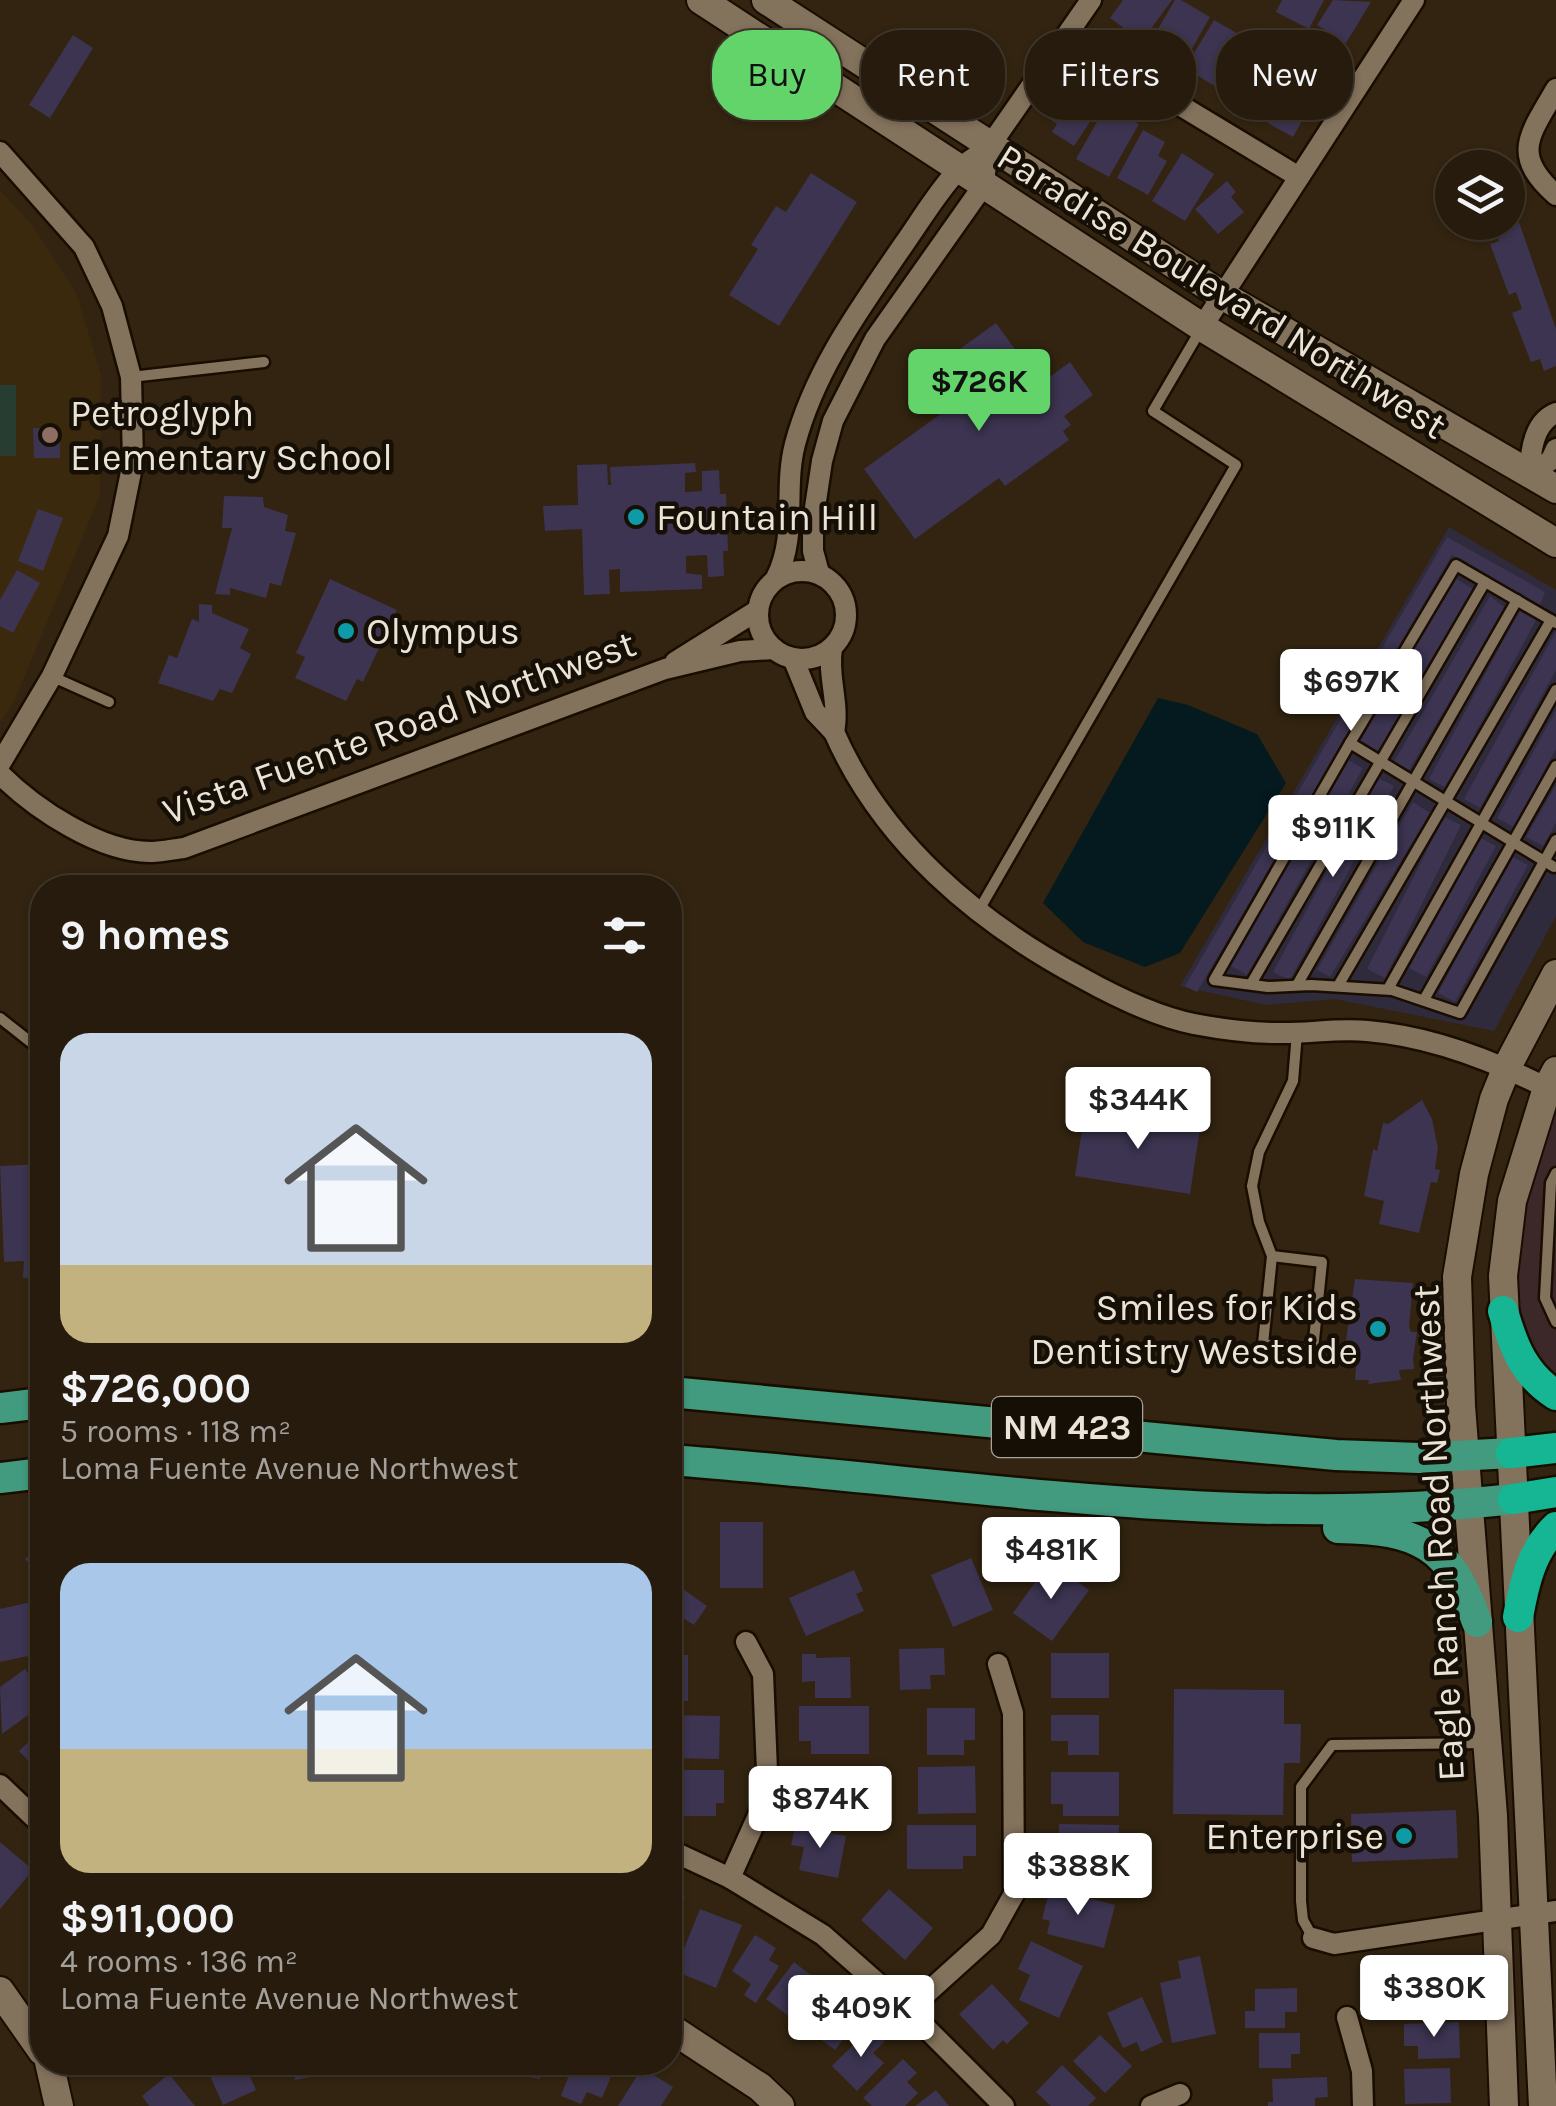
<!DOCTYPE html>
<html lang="en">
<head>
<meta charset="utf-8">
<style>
  :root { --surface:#261b0c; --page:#2e2415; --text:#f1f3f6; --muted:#a4a19d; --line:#42392d; --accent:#62d469 }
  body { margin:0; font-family:Karla,sans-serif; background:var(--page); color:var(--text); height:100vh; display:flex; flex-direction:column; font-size:38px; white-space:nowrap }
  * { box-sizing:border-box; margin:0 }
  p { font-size:32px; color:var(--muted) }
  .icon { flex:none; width:55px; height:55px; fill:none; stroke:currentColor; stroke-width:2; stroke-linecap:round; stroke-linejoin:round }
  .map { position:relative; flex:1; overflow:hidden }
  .details { position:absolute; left:30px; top:875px; width:652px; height:1200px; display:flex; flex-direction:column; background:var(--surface); border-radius:40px; box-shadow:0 2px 8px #0004,0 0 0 2px var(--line) }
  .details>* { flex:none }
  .guide { position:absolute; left:712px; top:30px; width:692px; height:90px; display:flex; gap:20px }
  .tools { position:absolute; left:1435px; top:150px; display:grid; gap:20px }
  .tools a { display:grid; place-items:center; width:90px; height:90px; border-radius:50%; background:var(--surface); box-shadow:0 2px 8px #0004,0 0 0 2px var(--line); font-size:50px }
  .price { position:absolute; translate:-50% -85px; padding:0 22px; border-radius:10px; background:#fff; color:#222; font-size:32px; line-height:65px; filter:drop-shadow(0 2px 5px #0008) }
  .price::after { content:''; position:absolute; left:50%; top:60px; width:30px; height:22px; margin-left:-15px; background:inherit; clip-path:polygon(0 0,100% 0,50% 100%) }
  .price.current { background:var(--accent); color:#111 }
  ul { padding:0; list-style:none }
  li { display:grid; align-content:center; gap:20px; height:530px; padding:0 30px }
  li span { display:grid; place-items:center; height:310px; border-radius:30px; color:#555 }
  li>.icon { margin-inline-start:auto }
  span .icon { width:180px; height:180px; fill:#fffc; stroke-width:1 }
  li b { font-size:42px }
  h2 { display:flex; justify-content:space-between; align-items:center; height:120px; padding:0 30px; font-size:42px }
  .pill { padding:0 35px; border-radius:40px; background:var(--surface); box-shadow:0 2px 8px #0004,0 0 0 2px var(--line); font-size:35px; line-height:90px }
  .pill.current { background:var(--accent); color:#111 }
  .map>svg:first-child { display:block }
</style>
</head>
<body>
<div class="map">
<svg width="1556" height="2106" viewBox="0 0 1556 2106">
  <rect width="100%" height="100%" fill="#322410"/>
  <polygon fill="#3c2829" points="1556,1099 1556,1384 1545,1379 1515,1318 1514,1276 1521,1212"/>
  <polygon fill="#302b3c" points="1449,527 1556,590 1556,916 1494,1031 1335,999 1266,1005 1180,986"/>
  <polygon fill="#3a290d" points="0,190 33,226 77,295 101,375 100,495 13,704 0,722"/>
  <rect fill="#273d32" x="0" y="385" width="16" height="71"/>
  <polygon fill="#041a1e" points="1158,698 1188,705 1257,734 1286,783 1180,953 1145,967 1083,942 1043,903"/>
  <g fill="#3c3450">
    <polygon points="1123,0 1172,0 1142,41 1110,18"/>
    <polygon points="1175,0 1181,0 1210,17 1182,66 1148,46"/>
    <polygon points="1282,0 1324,0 1309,29 1276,12"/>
    <polygon points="1333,0 1371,2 1346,43 1317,25"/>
    <polygon points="1214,20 1247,39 1218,88 1185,68"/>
    <polygon points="73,35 93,48 50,118 29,105"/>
    <polygon points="1249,50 1281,71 1254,112 1221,91"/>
    <polygon points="1287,69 1321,87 1293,137 1259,118"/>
    <polygon points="1083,90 1103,102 1074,146 1052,132 1057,124 1048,118 1063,95 1075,103"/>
    <polygon points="1106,106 1139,124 1109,177 1076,159"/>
    <polygon points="1143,130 1165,142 1158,156 1167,161 1148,195 1117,178"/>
    <polygon points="1182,153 1214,174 1185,221 1152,201"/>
    <polygon points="811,173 857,202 779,326 729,295 758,249 751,245 776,206 786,212"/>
    <polygon points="1227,181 1236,192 1231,197 1244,212 1218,234 1195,209"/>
    <polygon points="1519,222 1556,329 1556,366 1544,371 1540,359 1531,362 1512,313 1522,309 1516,292 1509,295 1490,244 1499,241 1495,231"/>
    <polygon points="996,323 1040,384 1070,362 1093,395 1064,416 1071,425 1063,431 1069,440 1005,486 999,478 915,539 864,469 974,390 950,356"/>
    <polygon points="33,428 60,428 60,458 34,458"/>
    <polygon points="695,463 696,472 685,473 685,492 702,491 702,471 719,470 720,494 726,494 728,551 723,551 724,576 708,577 707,555 686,556 686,573 702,575 702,589 620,592 620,569 609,570 610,594 584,595 582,529 545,531 543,506 578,505 577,465 607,464 608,485 611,485 610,467"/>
    <polygon points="224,496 263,497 264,507 288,515 285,531 296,533 281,586 270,583 266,598 230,588 230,595 215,594 232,528 222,528"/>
    <polygon points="38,509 63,518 43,571 18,561"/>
    <polygon points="1447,537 1545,592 1540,605 1452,555 1197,992 1185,986"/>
    <polygon points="17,570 40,583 13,633 0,626 0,600"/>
    <polygon points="1455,578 1473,589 1379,752 1360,741"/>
    <polygon points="330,579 397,610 363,682 357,679 346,701 295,678 305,657 296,653"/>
    <polygon points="1490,596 1505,608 1409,770 1394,762"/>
    <polygon points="199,604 212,605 212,613 249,629 240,648 251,654 232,693 220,689 213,701 158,683 169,655 177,658 192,619 199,622"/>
    <polygon points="1519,611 1536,620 1446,788 1429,779"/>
    <polygon points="1556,631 1556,670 1480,808 1464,799"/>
    <polygon points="1556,710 1556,749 1514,827 1497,818"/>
    <polygon points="1346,759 1363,768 1247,975 1231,966"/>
    <polygon points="1378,778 1394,786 1290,980 1273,972"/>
    <polygon points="1556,785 1556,823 1543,846 1526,837"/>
    <polygon points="1413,802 1430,813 1330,977 1317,970"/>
    <polygon points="1444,817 1461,825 1385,978 1367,969"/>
    <polygon points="1479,837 1496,846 1426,977 1409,968"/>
    <polygon points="1511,856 1528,865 1455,1002 1438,993"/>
    <polygon points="1422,1100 1432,1119 1438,1148 1435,1169 1440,1170 1437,1183 1431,1182 1419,1233 1379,1224 1384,1201 1364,1196 1373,1149 1377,1151 1383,1123 1388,1124"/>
    <polygon points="1085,1110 1200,1128 1190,1194 1075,1176"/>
    <polygon points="42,1164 42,1277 23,1278 24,1261 4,1262 0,1166"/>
    <polygon points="1355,1279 1413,1283 1409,1326 1411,1332 1417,1332 1413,1358 1414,1369 1399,1370 1401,1380 1368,1384 1369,1380 1355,1380 1357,1355 1344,1354"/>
    <rect x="720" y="1522" width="43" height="66"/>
    <polygon points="42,1544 42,1564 35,1571 25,1559"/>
    <polygon points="971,1558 993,1610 953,1627 931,1575"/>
    <polygon points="1050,1562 1089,1590 1052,1641 1013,1613"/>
    <polygon points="854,1570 863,1591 856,1594 864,1611 806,1636 789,1598"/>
    <polygon points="670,1580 707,1606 694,1625 683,1618 674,1632 670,1629"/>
    <polygon points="40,1600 42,1653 0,1662 0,1609"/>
    <polygon points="944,1648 945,1675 930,1675 931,1689 900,1690 899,1649"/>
    <rect x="1051" y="1653" width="58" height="45"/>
    <polygon points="802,1654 816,1654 816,1658 850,1657 851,1698 815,1698 815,1681 802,1682"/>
    <rect x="670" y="1655" width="18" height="46"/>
    <polygon points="25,1669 42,1693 42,1705 2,1734 0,1687"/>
    <polygon points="1174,1689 1284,1690 1284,1724 1301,1724 1300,1763 1284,1763 1283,1815 1173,1814"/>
    <polygon points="799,1706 869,1706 869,1754 811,1754 811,1741 799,1741"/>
    <polygon points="927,1708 975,1708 975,1740 964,1740 964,1755 927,1755"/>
    <polygon points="670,1715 720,1716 719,1759 670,1758"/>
    <polygon points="1051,1715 1099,1715 1099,1755 1068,1755 1068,1741 1051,1741"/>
    <polygon points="42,1729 42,1775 19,1751"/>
    <rect x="804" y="1766" width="50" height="45"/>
    <polygon points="975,1766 976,1813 918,1814 918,1767"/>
    <polygon points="670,1770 724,1770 724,1803 716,1803 716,1816 670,1816"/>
    <polygon points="1051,1772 1119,1772 1119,1816 1063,1816 1063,1804 1051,1804"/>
    <polygon points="1456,1810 1458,1858 1352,1862 1351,1814"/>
    <polygon points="1059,1824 1119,1825 1118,1867 1058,1866"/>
    <polygon points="907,1825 976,1825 976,1856 963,1856 963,1869 907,1869"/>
    <polygon points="795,1827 846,1836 838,1878 799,1870 804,1847 791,1845"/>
    <polygon points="0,1842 33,1870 0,1909"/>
    <polygon points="1050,1888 1115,1905 1104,1948 1047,1934 1050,1921 1042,1919"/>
    <polygon points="889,1889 933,1928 905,1960 861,1920"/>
    <polygon points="670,1892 685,1896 671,1939 670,1939"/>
    <polygon points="700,1909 742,1925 716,1988 675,1971"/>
    <polygon points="755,1935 776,1948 769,1960 779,1966 756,2003 744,1995 751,1984 732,1971"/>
    <polygon points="1031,1941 1083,1966 1059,2018 1019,2000 1030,1975 1018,1969"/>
    <polygon points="1200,1956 1216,2034 1172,2043 1160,1983 1181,1978 1178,1961"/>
    <polygon points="794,1962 826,1987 798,2023 766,1999"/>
    <polygon points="1447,1978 1449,2015 1414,2017 1414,2004 1402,2004 1401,1980"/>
    <polygon points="992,1984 1029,2023 1007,2044 1003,2040 993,2050 959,2014"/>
    <polygon points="1297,1988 1297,2012 1285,2012 1285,2028 1245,2028 1245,2011 1255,2011 1255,1989"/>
    <polygon points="832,1992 852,2007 844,2019 853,2026 835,2050 805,2028"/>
    <polygon points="1142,1997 1163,2042 1141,2052 1137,2042 1123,2048 1107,2013"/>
    <polygon points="1459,2022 1460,2058 1418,2059 1418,2046 1404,2046 1404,2024"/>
    <polygon points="871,2027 885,2041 873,2053 884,2063 857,2091 832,2066"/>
    <polygon points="1259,2033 1300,2033 1300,2054 1291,2054 1291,2068 1259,2068"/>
    <polygon points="1100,2035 1132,2066 1105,2093 1073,2061"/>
    <polygon points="903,2059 917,2073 907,2082 918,2093 905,2106 872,2106 863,2098"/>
    <polygon points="221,2062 244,2062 256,2090 223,2105 207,2069"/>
    <polygon points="276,2062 314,2062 316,2076 295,2080 293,2068 278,2071"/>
    <polygon points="506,2062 543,2062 540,2079 504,2072"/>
    <polygon points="574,2062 604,2062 615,2067 602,2098 587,2092 581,2104 561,2096"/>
    <polygon points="1062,2065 1096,2098 1088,2106 1051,2106 1036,2092"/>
    <polygon points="642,2068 673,2087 661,2106 618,2106"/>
    <polygon points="1450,2068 1451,2103 1405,2104 1404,2069"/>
    <polygon points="169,2074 195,2106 149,2106 142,2096"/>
    <polygon points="1327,2077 1328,2097 1315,2098 1315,2106 1268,2106 1268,2102 1273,2102 1272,2079"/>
    <polygon points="936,2090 949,2106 915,2106"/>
  </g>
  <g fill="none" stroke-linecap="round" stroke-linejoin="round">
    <defs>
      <g id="lane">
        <polyline points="131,377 264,362"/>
        <polyline points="1556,623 1456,565 1350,743 1214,980 1268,987 1311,985 1392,990 1460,1013 1556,840"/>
        <polyline points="53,677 109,702"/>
        <polyline points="1350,743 1554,867"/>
        <polyline points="979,910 1236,465 1153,411 1201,329"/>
        <polyline points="1251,984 1485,582"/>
        <polyline points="1297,985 1517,600"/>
        <polyline points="1338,986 1551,620"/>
        <polyline points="1388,989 1556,690"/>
        <polyline points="1425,998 1556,766"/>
        <polyline points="0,1018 42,1051"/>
        <polyline points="1556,1173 1551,1183 1545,1298 1556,1322"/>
        <polyline points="1272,1256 1322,1262 1313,1350 1263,1344 1272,1256 1259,1222 1252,1186 1259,1152 1293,1081 1297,1033"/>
        <polyline points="1313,1938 1303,1920 1301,1901 1301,1787 1332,1745 1485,1743"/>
      </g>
      <g id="street">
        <polyline points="1067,37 1299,177"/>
        <path d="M 1556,89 C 1530,135 1510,154 1556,195"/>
        <polyline points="989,147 1091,0"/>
        <polyline points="0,152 84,247 112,306 131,377 133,462 118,536 52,676 0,764"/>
        <polyline points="1202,327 1414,0"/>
        <path d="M 1530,474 C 1530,452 1534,422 1556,413"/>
        <polyline points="1530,474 1551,460 1556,449"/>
        <circle cx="802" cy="615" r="44"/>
        <path d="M 776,578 C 798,535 783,490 795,444 C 815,369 861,307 904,244 C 921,220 938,191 958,170 C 967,161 979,155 989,147 L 983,186 L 875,339 L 833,421 L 822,461 L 813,521 L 813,551 L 819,573"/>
        <path d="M 793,658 L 815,712 L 834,732 C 840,703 827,677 832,648"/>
        <polyline points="675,662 758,610"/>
        <path d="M 834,732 C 882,842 977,922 1082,978 C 1116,997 1155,1016 1194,1024 C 1220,1029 1250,1033 1277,1033 C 1307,1034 1337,1028 1367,1031 C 1430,1036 1492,1060 1547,1088"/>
        <path d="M 0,774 C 35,809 101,853 152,852 C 163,852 174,849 184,848 L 665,669 L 740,651 L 774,649"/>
        <polyline points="0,1785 42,1825"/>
        <polyline points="670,1850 730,1878 823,1935 908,2010 1004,2106"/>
        <polyline points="730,1878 760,1811 767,1771 763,1674 746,1642"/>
        <polyline points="1313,1938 1334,1944 1556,1911"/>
        <polyline points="908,2010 991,1935 1014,1894 1013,1713 998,1664"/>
        <polyline points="1347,2017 1362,2071 1363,2106"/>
        <polyline points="1151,2106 1180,2094"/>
      </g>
      <g id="secondary">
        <polyline points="701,0 1202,327 1556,543"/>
        <polyline points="766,0 1220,294 1556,489"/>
        <polyline points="0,1991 42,2051"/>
        <polyline points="670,2028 760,2087 780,2106"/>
        <polyline points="49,2062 59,2106"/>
        <polyline points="1504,2106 1493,1816 1461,1406 1457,1277 1474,1174 1494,1099 1507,1067 1556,974"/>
        <polyline points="1543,2106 1503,1276 1512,1201 1547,1088 1556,1071"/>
      </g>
      <g id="primary">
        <polyline points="670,1392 1336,1455 1419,1458 1511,1453"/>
        <polyline points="0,1408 42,1403"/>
        <path d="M 670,1460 C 951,1481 1232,1531 1513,1499"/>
        <polyline points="0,1478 42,1473"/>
        <path d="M 1338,1528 C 1419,1529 1450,1545 1477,1622"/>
      </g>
      <g id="highway">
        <path d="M 1503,1311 C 1513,1346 1524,1375 1556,1395"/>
        <polyline points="1511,1453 1556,1448"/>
        <polyline points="1513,1499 1556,1492"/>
        <path d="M 1518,1617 C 1524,1584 1531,1551 1556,1527"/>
      </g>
    </defs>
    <use href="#lane" stroke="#190d00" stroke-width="15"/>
    <use href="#street" stroke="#190d00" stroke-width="25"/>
    <use href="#secondary" stroke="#190d00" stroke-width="32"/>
    <use href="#primary" stroke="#190d00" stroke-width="35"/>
    <use href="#highway" stroke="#190d00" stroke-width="35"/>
    <use href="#lane" stroke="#83725c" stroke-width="10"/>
    <use href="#street" stroke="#83725c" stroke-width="20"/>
    <use href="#secondary" stroke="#83725c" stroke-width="28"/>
    <use href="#primary" stroke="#429b7e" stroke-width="30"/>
    <use href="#highway" stroke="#16b694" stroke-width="30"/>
  </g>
  <circle fill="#8d6e63" stroke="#150f06" stroke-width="4" cx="50" cy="435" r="10"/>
  <g fill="#0f9aa8" stroke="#150f06" stroke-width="4">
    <circle cx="636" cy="517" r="10"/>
    <circle cx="346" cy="631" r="10"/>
    <circle cx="1378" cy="1329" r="10"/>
    <circle cx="1404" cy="1836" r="10"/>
  </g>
  <g text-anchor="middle" stroke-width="9" stroke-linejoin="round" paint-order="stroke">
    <rect fill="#150f06" stroke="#aca398" stroke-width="2.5" x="992" y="1397" width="150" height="60" rx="8"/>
    <g font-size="35" font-weight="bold" fill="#ece3d7">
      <text x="1067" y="1439">NM 423</text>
    </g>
    <g font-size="38" fill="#ece3d7" stroke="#150f06">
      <text transform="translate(1222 291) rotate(32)" y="13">Paradise Boulevard Northwest</text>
      <text transform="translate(399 727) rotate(-20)" y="13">Vista Fuente Road Northwest</text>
      <text transform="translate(1438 1533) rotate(-93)" y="13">Eagle Ranch Road Northwest</text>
    </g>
    <g font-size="38" fill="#ece3d7" stroke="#150f06" text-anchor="start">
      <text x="70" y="426">Petroglyph<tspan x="70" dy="44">Elementary School</tspan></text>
      <text x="656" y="530">Fountain Hill</text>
      <text x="366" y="644">Olympus</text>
      <text x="1358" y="1320" text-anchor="end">Smiles for Kids<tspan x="1358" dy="44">Dentistry Westside</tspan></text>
      <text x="1384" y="1849" text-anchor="end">Enterprise</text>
    </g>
  </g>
</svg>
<div class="tools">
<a><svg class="icon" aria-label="layers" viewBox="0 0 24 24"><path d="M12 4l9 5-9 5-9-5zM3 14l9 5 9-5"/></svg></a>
</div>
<b class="price current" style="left:979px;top:434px">$726K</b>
<b class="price" style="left:1351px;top:734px">$697K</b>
<b class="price" style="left:1333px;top:880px">$911K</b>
<b class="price" style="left:1138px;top:1152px">$344K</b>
<b class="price" style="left:1051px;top:1602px">$481K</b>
<b class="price" style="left:820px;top:1851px">$874K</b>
<b class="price" style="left:1078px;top:1918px">$388K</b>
<b class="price" style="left:1434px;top:2040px">$380K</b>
<b class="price" style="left:861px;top:2060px">$409K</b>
<div class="guide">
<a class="pill current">Buy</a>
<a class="pill">Rent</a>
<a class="pill">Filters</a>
<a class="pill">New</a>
</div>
<section class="details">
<h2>9 homes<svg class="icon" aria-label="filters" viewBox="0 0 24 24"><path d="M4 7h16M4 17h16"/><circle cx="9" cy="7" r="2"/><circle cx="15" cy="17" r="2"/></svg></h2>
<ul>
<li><span style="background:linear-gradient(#c9d6e8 75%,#c2b280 0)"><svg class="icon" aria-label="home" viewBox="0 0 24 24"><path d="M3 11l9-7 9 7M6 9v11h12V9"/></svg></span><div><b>$726,000</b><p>5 rooms · 118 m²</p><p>Loma Fuente Avenue Northwest</p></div></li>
<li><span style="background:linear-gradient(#a9c7e8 60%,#c2b280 0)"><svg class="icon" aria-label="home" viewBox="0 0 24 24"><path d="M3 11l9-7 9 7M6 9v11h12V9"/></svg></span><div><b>$911,000</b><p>4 rooms · 136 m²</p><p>Loma Fuente Avenue Northwest</p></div></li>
</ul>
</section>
</div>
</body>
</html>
